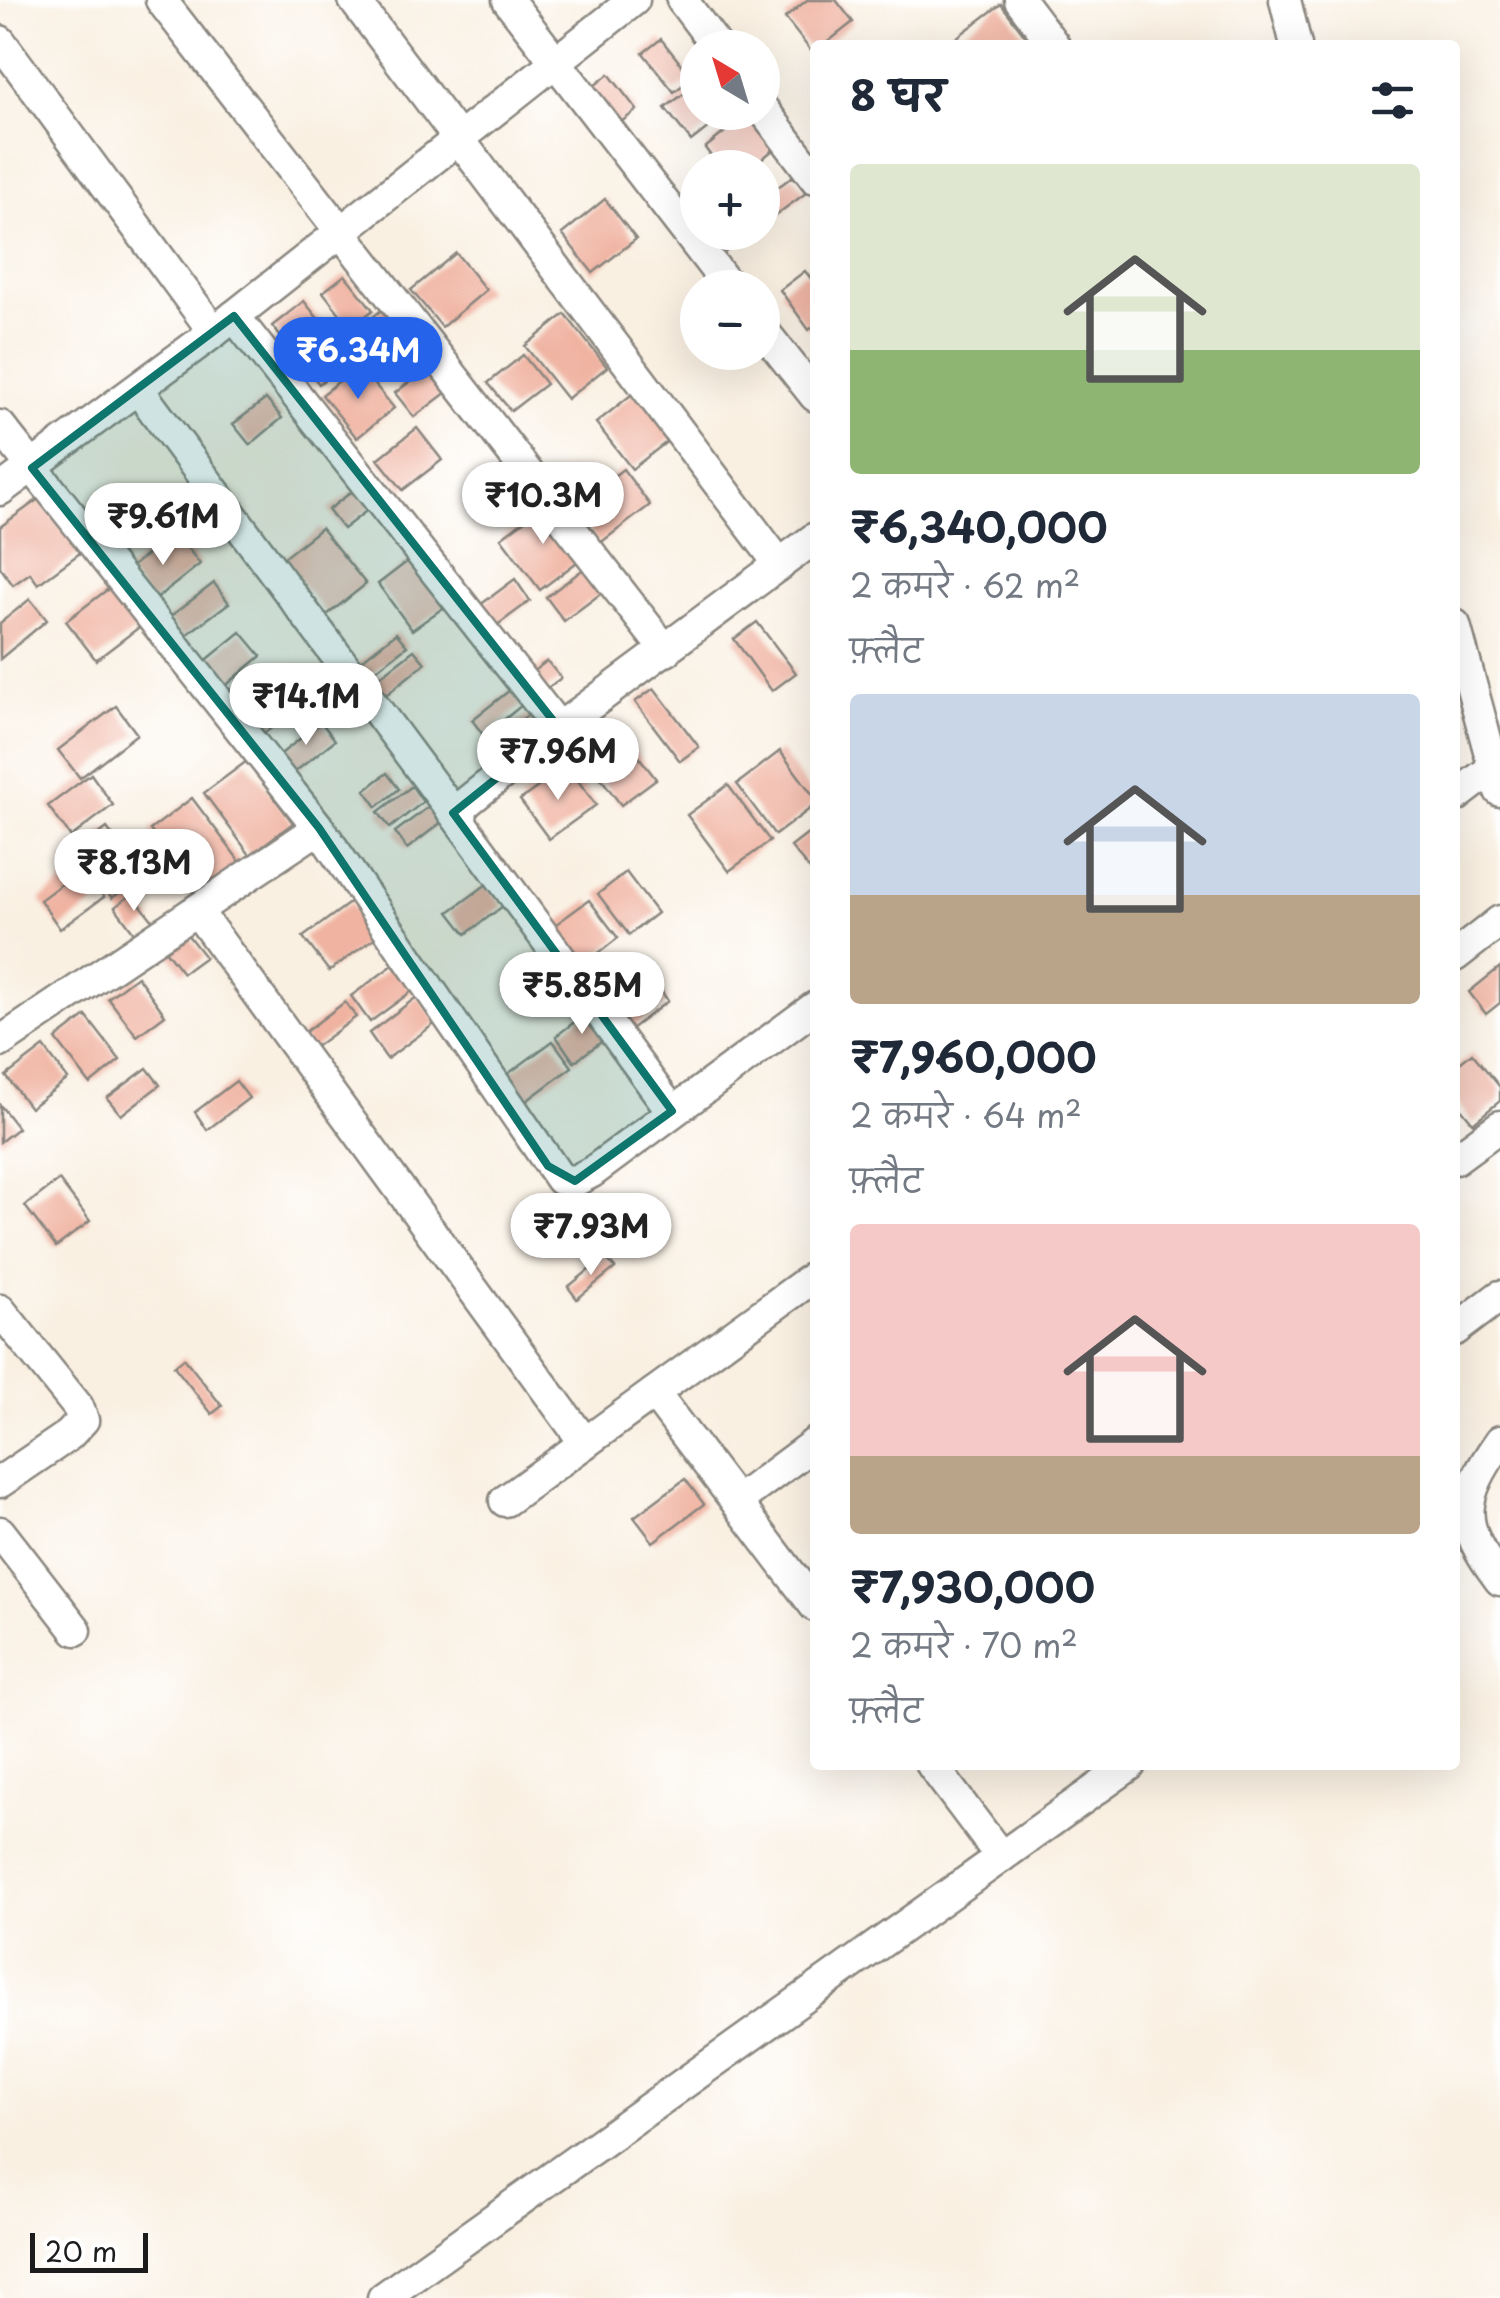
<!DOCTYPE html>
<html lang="hi">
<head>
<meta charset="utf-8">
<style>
  :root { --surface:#fff; --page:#f2f2f3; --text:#1f2937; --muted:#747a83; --accent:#2563eb }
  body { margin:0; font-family:"Playpen Sans","Playpen Sans Deva",sans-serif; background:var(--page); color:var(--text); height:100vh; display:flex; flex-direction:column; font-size:38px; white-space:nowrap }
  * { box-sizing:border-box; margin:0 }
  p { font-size:32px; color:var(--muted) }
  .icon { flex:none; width:55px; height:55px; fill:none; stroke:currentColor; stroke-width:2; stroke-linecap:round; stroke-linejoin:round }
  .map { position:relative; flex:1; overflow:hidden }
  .details { position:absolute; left:810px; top:40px; width:650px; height:1730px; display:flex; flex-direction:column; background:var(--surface); border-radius:10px; box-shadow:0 10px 40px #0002 }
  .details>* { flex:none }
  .needle { width:65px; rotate:322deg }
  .fabs { position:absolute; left:680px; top:30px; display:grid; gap:20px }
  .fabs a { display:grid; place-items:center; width:100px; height:100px; border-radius:50%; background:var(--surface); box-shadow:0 10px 40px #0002; font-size:50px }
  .scale { position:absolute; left:30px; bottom:25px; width:118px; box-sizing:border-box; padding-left:10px; border:5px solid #1c1c1c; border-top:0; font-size:28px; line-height:35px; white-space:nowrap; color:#1c1c1c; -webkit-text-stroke:8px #fff; paint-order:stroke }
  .price { position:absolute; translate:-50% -85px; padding:0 22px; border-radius:35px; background:#fff; color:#222; font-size:32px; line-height:65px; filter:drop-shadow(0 2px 5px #0008) }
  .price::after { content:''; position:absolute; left:50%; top:60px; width:30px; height:22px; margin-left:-15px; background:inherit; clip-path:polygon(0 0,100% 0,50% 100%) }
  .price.selected { background:var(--accent); color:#fff }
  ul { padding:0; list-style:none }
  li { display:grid; align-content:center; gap:20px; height:530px; padding:0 40px }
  li span { display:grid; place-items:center; height:310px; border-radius:10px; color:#555 }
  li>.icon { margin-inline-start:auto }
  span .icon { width:180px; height:180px; fill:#fffc; stroke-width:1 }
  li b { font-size:42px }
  h2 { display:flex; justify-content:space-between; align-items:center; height:120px; padding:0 40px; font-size:42px }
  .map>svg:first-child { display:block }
</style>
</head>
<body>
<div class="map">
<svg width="1500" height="2298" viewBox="0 0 1500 2298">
  <rect width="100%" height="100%" fill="#fff"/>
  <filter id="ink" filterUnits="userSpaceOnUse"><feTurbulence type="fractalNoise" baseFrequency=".01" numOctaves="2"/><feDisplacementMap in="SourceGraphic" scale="20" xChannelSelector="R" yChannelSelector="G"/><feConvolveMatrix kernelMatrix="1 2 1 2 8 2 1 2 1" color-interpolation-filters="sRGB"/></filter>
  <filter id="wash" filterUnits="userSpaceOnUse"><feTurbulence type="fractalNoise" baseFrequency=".0048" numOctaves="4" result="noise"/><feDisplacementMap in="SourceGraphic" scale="40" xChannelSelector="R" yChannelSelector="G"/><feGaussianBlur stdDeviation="2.25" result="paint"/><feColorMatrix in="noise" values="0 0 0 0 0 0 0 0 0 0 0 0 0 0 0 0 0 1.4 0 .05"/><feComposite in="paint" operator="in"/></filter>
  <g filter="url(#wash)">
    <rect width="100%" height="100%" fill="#f9f0e2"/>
    <g id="blocks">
      <g fill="#f0b3a1">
        <polygon points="807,0 836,0 853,22 824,45 815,45 815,56 785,18"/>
        <polygon points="1001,4 1027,38 1019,45 955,45 952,41"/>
        <polygon points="661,39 692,78 674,92 643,53"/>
        <polygon points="609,74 637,110 617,125 589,90"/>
        <polygon points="698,83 698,112 728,112 691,141 665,108"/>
        <polygon points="746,115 774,149 751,168 720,168 705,148"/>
        <polygon points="793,176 806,193 762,225 762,199"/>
        <polygon points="605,199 636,239 593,273 562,234"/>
        <polygon points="720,232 752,232 720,256 709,241"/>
        <polygon points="456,253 486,290 442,327 411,290"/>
        <polygon points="805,271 815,284 815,325 809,330 780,290"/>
        <polygon points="345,275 373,310 351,328 323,292"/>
        <polygon points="304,301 350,359 319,384 272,326"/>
        <polygon points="389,304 403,322 357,358 343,341"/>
        <polygon points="565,314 607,367 567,399 525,346"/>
        <polygon points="523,355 546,384 511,411 488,383"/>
        <polygon points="437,361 455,386 414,417 395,393"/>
        <polygon points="359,365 394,408 357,438 322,395"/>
        <polygon points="641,387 678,433 632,469 596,423"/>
        <polygon points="266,399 282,418 250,445 233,424"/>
        <polygon points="417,428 442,460 403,490 378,459"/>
        <polygon points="514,468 524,480 481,514 471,502"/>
        <polygon points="623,469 650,505 599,544 572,508"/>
        <polygon points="363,483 378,502 343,529 328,510"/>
        <polygon points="40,498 80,553 38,584 30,573 13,585 0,567 0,527"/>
        <polygon points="546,504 585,556 540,590 501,538"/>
        <polygon points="321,528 366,584 327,615 282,559"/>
        <polygon points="175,532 200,564 151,603 126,571"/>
        <polygon points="412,558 447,605 412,630 378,584"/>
        <polygon points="585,568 603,592 564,621 546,597"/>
        <polygon points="515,579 530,601 492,629 476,608"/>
        <polygon points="120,580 150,619 96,660 66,621"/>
        <polygon points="214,583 229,603 182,638 167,619"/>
        <polygon points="30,599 47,620 0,659 0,623"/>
        <polygon points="757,622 796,673 772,691 734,639"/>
        <polygon points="241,632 261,656 223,688 203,663"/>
        <polygon points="396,633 407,646 368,676 358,663"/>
        <polygon points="414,650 425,663 381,699 369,685"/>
        <polygon points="547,661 561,678 541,693 527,676"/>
        <polygon points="281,686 298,708 263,734 247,713"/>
        <polygon points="654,688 699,747 680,761 635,702"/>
        <polygon points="510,690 522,705 484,736 472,720"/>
        <polygon points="116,706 137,734 80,778 58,750"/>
        <polygon points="536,709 551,728 515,756 500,736"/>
        <polygon points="321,722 335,740 291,775 277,757"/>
        <polygon points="613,723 656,779 621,805 579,749"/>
        <polygon points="780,751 815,798 815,805 775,835 737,784"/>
        <polygon points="247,761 293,823 250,855 204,793"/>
        <polygon points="567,766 596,805 549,839 520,800"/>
        <polygon points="387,773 399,789 377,807 365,790"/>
        <polygon points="91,774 113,805 71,837 48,806"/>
        <polygon points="728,785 770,841 729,871 687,815"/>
        <polygon points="412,786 423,802 390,828 378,812"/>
        <polygon points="192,798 241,863 199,895 150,830"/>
        <polygon points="435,802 447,818 407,849 395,832"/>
        <polygon points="107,828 143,876 112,898 77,851"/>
        <polygon points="813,830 815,832 815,876 791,847"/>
        <polygon points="83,868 104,897 60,929 40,900"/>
        <polygon points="626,872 657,913 629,935 598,894"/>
        <polygon points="487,884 503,906 466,934 449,912"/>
        <polygon points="132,894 153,921 135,934 115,907"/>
        <polygon points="589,900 618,938 577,970 548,930"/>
        <polygon points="351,902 376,937 329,971 303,937"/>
        <polygon points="183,929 205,957 183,973 161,945"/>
        <polygon points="393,965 412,991 370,1022 351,996"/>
        <polygon points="1500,967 1500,1003 1486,1014 1469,992"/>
        <polygon points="137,976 165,1015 137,1036 108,998"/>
        <polygon points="655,982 668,1001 627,1032 613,1014"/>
        <polygon points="418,996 437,1022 387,1059 369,1033"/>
        <polygon points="345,1002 356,1017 311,1050 301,1035"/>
        <polygon points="589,1011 608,1037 574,1062 556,1036"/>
        <polygon points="86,1016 120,1060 90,1084 56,1039"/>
        <polygon points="553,1041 572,1067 525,1102 505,1076"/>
        <polygon points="44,1047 68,1079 30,1108 6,1076"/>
        <polygon points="1472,1053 1500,1087 1500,1101 1473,1123 1455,1101 1455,1067"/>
        <polygon points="147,1068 160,1085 121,1115 107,1098"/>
        <polygon points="236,1081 249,1098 207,1130 195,1112"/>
        <polygon points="0,1105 18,1128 0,1142"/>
        <polygon points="59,1180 90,1221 56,1247 25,1206"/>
        <polygon points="652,1226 662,1239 640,1257 630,1244"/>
        <polygon points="605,1257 615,1268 577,1299 568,1287"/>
        <polygon points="184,1358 222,1406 212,1414 174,1366"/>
        <polygon points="685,1479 704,1504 653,1542 634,1517"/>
      </g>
    </g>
  </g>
  <g filter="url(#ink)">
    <use href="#blocks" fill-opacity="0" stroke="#8a867f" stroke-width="2.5"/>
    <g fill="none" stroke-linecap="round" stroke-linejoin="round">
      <defs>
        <g id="street">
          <polyline points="161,0 666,651"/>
          <polyline points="354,0 780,565"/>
          <polyline points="508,0 730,288"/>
          <polyline points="682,0 718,48"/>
          <polyline points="1020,0 1054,45"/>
          <polyline points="1285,0 1296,45"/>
          <polyline points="0,41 214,332"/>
          <polyline points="762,108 815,178"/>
          <polyline points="234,316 559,728 815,538"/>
          <polyline points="762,329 815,396"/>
          <polyline points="138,389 461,823"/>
          <polyline points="0,426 319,828 0,1042"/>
          <polyline points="0,490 214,332 634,0"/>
          <polyline points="1455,625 1500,791"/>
          <polyline points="559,728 462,806 461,823 672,1111"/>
          <polyline points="1455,797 1493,768"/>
          <polyline points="319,828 560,1179 575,1181 592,1172 815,1007"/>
          <polyline points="197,911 585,1443"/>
          <polyline points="1455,956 1500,921"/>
          <polyline points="1455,1159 1500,1126"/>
          <polyline points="0,1310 78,1407 83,1420 69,1435 0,1482"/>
          <polyline points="1455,1330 1500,1296"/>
          <polyline points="654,1393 815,1606"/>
          <path d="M 1500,1441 C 1460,1498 1456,1523 1500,1580"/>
          <polyline points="505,1501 815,1276"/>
          <polyline points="737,1501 815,1443"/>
          <polyline points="0,1532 76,1630"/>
          <polyline points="932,1765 1001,1857"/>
          <polyline points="383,2298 1130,1765"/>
        </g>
      </defs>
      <use href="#street" stroke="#8a867f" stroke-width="35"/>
      <use href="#street" stroke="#fff" stroke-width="30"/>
    </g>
  </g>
  <path fill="#0f766e" fill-opacity="0.2" stroke="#0f766e" stroke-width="8" stroke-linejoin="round" d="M 234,316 L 559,728 L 453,813 L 672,1111 L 575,1181 L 548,1166 L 319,828 L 32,468 Z"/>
</svg>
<div class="fabs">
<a><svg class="needle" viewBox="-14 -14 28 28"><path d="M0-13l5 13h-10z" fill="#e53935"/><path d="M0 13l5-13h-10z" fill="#747a83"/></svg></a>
<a>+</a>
<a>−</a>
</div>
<div class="scale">20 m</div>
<b class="price selected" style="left:358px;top:402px">₹6.34M</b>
<b class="price" style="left:543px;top:547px">₹10.3M</b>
<b class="price" style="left:163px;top:568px">₹9.61M</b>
<b class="price" style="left:306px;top:748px">₹14.1M</b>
<b class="price" style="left:558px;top:803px">₹7.96M</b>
<b class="price" style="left:134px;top:914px">₹8.13M</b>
<b class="price" style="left:582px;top:1037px">₹5.85M</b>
<b class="price" style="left:591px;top:1278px">₹7.93M</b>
<section class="details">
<h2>8 घर<svg class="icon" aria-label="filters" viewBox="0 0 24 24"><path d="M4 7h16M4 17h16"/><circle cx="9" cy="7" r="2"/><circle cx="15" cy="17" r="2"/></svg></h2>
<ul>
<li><span style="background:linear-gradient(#dfe7d0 60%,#8fb573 0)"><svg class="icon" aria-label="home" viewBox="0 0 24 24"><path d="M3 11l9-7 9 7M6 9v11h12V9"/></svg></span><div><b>₹6,340,000</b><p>2 कमरे · 62 m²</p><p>फ़्लैट</p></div></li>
<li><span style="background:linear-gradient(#c9d6e8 65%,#b9a48a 0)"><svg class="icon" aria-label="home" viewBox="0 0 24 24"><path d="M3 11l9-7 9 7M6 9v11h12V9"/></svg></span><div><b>₹7,960,000</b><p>2 कमरे · 64 m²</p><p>फ़्लैट</p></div></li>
<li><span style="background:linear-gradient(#f6c9c9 75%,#b9a48a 0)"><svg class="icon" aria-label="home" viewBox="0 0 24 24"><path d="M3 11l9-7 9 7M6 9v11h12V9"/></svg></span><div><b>₹7,930,000</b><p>2 कमरे · 70 m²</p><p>फ़्लैट</p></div></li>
</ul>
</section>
</div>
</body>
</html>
